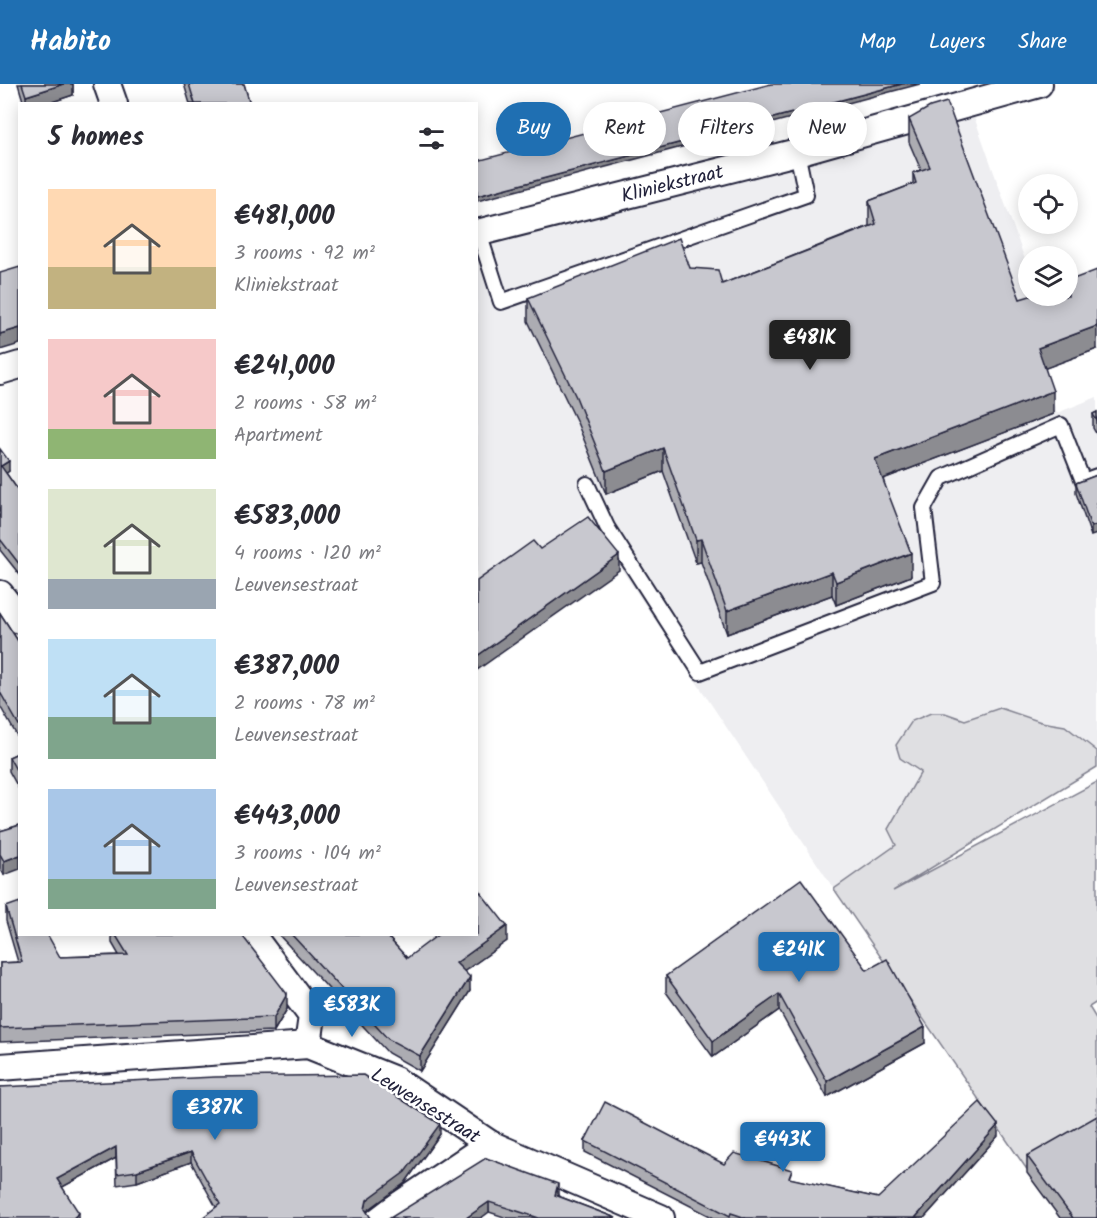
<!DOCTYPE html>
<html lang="en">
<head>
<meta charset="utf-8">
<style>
  :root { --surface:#fff; --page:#f7f7f7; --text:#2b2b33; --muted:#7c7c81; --accent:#1f6fb2 }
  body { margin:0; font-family:Kalam,sans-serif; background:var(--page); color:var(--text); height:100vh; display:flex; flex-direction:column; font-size:22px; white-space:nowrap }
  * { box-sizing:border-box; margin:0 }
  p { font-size:20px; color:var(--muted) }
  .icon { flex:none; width:33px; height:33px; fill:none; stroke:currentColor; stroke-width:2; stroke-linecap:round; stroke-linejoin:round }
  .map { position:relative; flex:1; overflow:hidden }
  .details { position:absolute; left:18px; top:18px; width:460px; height:834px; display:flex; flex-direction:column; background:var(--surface); border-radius:0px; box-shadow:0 3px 15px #0003 }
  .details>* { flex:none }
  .top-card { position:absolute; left:496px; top:18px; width:510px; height:54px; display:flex; gap:12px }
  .buttons { position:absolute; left:1018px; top:90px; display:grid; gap:12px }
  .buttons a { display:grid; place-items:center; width:60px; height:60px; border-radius:50%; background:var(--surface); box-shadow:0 3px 15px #0003; font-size:30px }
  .price { position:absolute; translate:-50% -51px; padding:0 14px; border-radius:6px; background:var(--accent); color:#fff; font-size:20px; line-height:39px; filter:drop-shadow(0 2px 3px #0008) }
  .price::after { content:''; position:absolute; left:50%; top:36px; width:18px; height:14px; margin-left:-9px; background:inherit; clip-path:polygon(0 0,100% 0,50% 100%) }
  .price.current { background:#222; color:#fff }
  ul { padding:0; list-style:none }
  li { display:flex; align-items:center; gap:18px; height:150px; padding:0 30px }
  li span { display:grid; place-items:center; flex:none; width:168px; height:120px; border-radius:0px; color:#555 }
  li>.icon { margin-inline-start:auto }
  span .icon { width:72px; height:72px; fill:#fffc; stroke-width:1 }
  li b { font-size:26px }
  h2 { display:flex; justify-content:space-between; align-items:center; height:72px; padding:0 30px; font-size:26px }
  .tag { padding:0 21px; border-radius:27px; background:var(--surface); box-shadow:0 3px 15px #0003; font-size:21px; line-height:54px }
  .tag.current { background:var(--accent); color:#fff }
  header { display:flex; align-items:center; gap:36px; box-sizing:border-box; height:84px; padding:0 30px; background:var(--accent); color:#fff }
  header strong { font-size:28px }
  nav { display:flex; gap:33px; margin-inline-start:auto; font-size:21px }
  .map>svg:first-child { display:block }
</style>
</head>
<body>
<header>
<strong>Habito</strong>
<nav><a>Map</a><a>Layers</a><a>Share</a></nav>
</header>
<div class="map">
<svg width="1097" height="1134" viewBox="0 0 1097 1134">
  <rect width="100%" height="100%" fill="#fff"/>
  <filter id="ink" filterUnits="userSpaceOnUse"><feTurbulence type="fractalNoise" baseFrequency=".0167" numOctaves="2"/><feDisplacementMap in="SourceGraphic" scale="12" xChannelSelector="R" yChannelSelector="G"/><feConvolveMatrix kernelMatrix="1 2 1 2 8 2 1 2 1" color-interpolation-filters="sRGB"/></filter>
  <g filter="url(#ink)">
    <polygon fill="#eeeef1" points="972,27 1029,187 1029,212 1038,212 1022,233 1057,329 1097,313 1097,671 1065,642 1041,638 1000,624 965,636 945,629 931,629 900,674 921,688 888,744 896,761 834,805 586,432 477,509 477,162"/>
    <polygon fill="#dfdfe2" stroke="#80808e" stroke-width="1.5" points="1000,624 1041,638 1065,642 1097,667 1097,683 893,807 1097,698 1097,918 1089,923 1097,936 1097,1049 1028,1087 834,805 896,761 888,745 921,688 900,674 896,661 912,637 931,629 945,629 965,636"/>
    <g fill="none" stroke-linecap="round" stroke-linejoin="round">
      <defs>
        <g id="lane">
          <polyline points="479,149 501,218 806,111 797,68"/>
          <polyline points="587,400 607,443 700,588 933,499 924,424 941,394 1061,341 1083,397 1097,392"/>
        </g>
        <g id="street">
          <polyline points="107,0 114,20"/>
          <polyline points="477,149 797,68 1039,0"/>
          <polyline points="0,287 20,281"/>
          <polyline points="0,510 20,536"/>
          <polyline points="251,850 312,932 308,961"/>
          <polyline points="0,983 308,961 395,996 490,1060 661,1134"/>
          <polyline points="380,1134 490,1060"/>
        </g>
      </defs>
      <use href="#lane" stroke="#22223b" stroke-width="18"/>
      <use href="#street" stroke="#22223b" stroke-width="30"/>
      <use href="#lane" stroke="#fff" stroke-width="14"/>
      <use href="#street" stroke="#fff" stroke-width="26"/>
    </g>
    <g fill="#acacb2" stroke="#22223b" stroke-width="1.5">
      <polygon points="18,0 73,0 73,11 46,20 24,20"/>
      <polygon points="184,0 244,0 250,20 190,20"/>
      <polygon points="909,35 1020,215 1097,265 1045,284 1053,330 883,395 911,492 836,521 832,511 727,550 701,478 696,479 663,387 606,410 576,336 528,237 528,214 690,184 722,200 869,142 869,117 913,100 913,89 921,86 909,58"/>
      <polygon points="1097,328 1097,351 1093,344 1093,330"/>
      <polygon points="0,365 9,387 6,389 20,409 20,491 0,466"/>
      <polygon points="1097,391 1091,452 1076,409 1076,399"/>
      <polygon points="0,529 20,560 20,657 0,622"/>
      <polygon points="18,662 20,662 20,707 9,687 9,673 18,669"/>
      <polygon points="20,741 4,791 0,784 0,747"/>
      <polygon points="6,823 60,873 119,871 112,859 112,850 241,850 287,925 274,947 0,958 0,879 18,878 6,837"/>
      <polygon points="278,850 385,850 407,874 507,857 464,887 470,907 420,987 388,969"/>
      <polygon points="867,886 925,959 827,1013 779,926 713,973 666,908 666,892"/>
      <polygon points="0,1003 440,1050 405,1099 367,1128 216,1123 191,1078 137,1098 117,1101 116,1074 62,1103 79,1134"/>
      <polygon points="998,1052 924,1134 714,1134 585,1068 585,1057 724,1080 878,1114"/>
      <polygon points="1027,1072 1097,1134 1060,1134 1027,1089"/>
      <polygon points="486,1074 558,1111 558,1112 616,1134 507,1134 489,1128"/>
    </g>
    <g fill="#8c8c91" stroke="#22223b" stroke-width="1.5">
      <polygon points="64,0 73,0 73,11 46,20 26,20 26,12"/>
      <polygon points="902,0 920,0 477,117 477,112"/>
      <polygon points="1097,242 1097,265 1038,287 1038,264"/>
      <polygon points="20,244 20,260 0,266 0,250"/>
      <polygon points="1053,307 1053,330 875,398 875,375"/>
      <polygon points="663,364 663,387 606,410 606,387"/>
      <polygon points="9,377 9,387 1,393 1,382"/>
      <polygon points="1097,441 1097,450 1091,452 1091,443"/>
      <polygon points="701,455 701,478 696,479 696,456"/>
      <polygon points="911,469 911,492 836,521 836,498"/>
      <polygon points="619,471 619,486 477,586 477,572"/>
      <polygon points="832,488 832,511 727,550 727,527"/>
      <polygon points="20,771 20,785 4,791 4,777"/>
      <polygon points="507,842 507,857 456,893 456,879"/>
      <polygon points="470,893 470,907 420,987 420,972"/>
      <polygon points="287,910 287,925 274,947 274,933"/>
      <polygon points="779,910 779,926 713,973 713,957"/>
      <polygon points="925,943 925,959 827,1013 827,997"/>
      <polygon points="440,1040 440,1050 405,1099 367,1127 365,1134 365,1125 367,1116"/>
      <polygon points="998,1041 998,1052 924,1134 915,1134"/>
      <polygon points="116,1063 116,1074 57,1106 57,1095"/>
      <polygon points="191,1068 191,1078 137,1098 137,1087"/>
      <polygon points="558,1100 558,1111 555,1121 555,1111"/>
      <polygon points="489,1118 489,1128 481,1134 466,1134"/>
      <polygon points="79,1129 79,1134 73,1134"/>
    </g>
    <g fill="#c8c8cf" stroke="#22223b" stroke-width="1.5">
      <polygon points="22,0 64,0 26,12"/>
      <polygon points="189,0 244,0 250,20 195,20"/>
      <polygon points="771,0 902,0 477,112 477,77"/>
      <polygon points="947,18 1020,215 1030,212 1068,212 1068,197 1097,186 1097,242 1038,264 1053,307 875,375 911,469 836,498 832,488 727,527 701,455 696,456 663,364 606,387 576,313 528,214 679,154 690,184 718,186 722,200 876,140 869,117 916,99 913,89 930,83 909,35 930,23"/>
      <polygon points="20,183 20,244 0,250 0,189"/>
      <polygon points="1097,328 1097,337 1093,330"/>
      <polygon points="0,365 9,377 1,382 20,409 20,481 0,455"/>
      <polygon points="1097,391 1097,441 1091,443 1076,399"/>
      <polygon points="588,433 619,471 477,572 477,497 533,457 540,465"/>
      <polygon points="0,529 20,560 20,643 0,608"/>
      <polygon points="20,668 20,693 9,673"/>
      <polygon points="20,741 20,771 4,777 0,770 0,747"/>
      <polygon points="801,795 867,886 887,875 925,943 827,997 779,910 713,957 666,892"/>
      <polygon points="477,804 507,842 456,879 470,893 420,972 388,955 291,850 385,850 407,874 439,850 477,850"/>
      <polygon points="20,818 20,850 47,850 60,873 128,871 115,850 241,850 287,910 274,933 0,944 0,879 22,878 6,823"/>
      <polygon points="363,991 440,1040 405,1088 367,1116 365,1125 371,1134 202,1134 220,1120 191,1068 137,1087 117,1090 116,1063 57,1095 79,1129 73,1134 0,1134 0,1003 215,993"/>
      <polygon points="605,1018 724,1080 734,1069 792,1086 789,1094 878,1114 980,1018 998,1041 915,1134 746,1134 731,1129 730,1132 585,1057"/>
      <polygon points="1097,1032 1097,1134 1073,1134 1027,1072"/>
      <polygon points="486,1074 558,1100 555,1111 616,1134 539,1134 489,1118 466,1134 390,1134"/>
    </g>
  </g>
  <g text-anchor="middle" stroke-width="5" stroke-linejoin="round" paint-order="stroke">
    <g font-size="20" fill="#22223b" stroke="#fff">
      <text transform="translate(672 99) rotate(-14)" y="7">Kliniekstraat</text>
      <text transform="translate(426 1021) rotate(32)" y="7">Leuvensestraat</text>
    </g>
  </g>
</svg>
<div class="buttons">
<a><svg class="icon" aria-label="locate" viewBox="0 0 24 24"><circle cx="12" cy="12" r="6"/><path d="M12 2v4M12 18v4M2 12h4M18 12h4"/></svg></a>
<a><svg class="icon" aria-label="layers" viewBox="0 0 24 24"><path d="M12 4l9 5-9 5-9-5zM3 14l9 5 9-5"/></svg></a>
</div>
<b class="price current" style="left:810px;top:287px">€481K</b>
<b class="price" style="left:799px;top:899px">€241K</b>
<b class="price" style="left:352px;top:954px">€583K</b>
<b class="price" style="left:215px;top:1057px">€387K</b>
<b class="price" style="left:783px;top:1089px">€443K</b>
<div class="top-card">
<a class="tag current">Buy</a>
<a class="tag">Rent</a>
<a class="tag">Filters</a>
<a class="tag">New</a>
</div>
<section class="details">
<h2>5 homes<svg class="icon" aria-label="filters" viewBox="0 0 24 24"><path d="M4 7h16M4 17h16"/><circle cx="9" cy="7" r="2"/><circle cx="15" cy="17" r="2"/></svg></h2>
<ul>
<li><span style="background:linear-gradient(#ffd9b3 65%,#c2b280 0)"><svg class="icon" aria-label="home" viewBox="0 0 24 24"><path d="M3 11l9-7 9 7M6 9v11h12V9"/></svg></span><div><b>€481,000</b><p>3 rooms · 92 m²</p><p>Kliniekstraat</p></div></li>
<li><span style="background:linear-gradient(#f6c9c9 75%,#8fb573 0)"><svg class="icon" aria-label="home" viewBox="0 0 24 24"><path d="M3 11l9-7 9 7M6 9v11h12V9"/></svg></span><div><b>€241,000</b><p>2 rooms · 58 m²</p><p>Apartment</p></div></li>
<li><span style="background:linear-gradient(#dfe7d0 75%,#9aa5b1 0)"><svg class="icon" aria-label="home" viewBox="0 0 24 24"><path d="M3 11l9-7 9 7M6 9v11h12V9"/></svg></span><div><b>€583,000</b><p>4 rooms · 120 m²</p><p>Leuvensestraat</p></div></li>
<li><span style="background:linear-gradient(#bfe0f5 65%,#7fa58c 0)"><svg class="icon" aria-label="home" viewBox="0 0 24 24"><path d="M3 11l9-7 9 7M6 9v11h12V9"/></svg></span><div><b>€387,000</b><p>2 rooms · 78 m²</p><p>Leuvensestraat</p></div></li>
<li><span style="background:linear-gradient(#a9c7e8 75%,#7fa58c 0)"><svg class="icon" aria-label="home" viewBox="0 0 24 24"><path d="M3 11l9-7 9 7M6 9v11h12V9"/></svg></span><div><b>€443,000</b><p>3 rooms · 104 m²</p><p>Leuvensestraat</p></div></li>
</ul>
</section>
</div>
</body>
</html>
